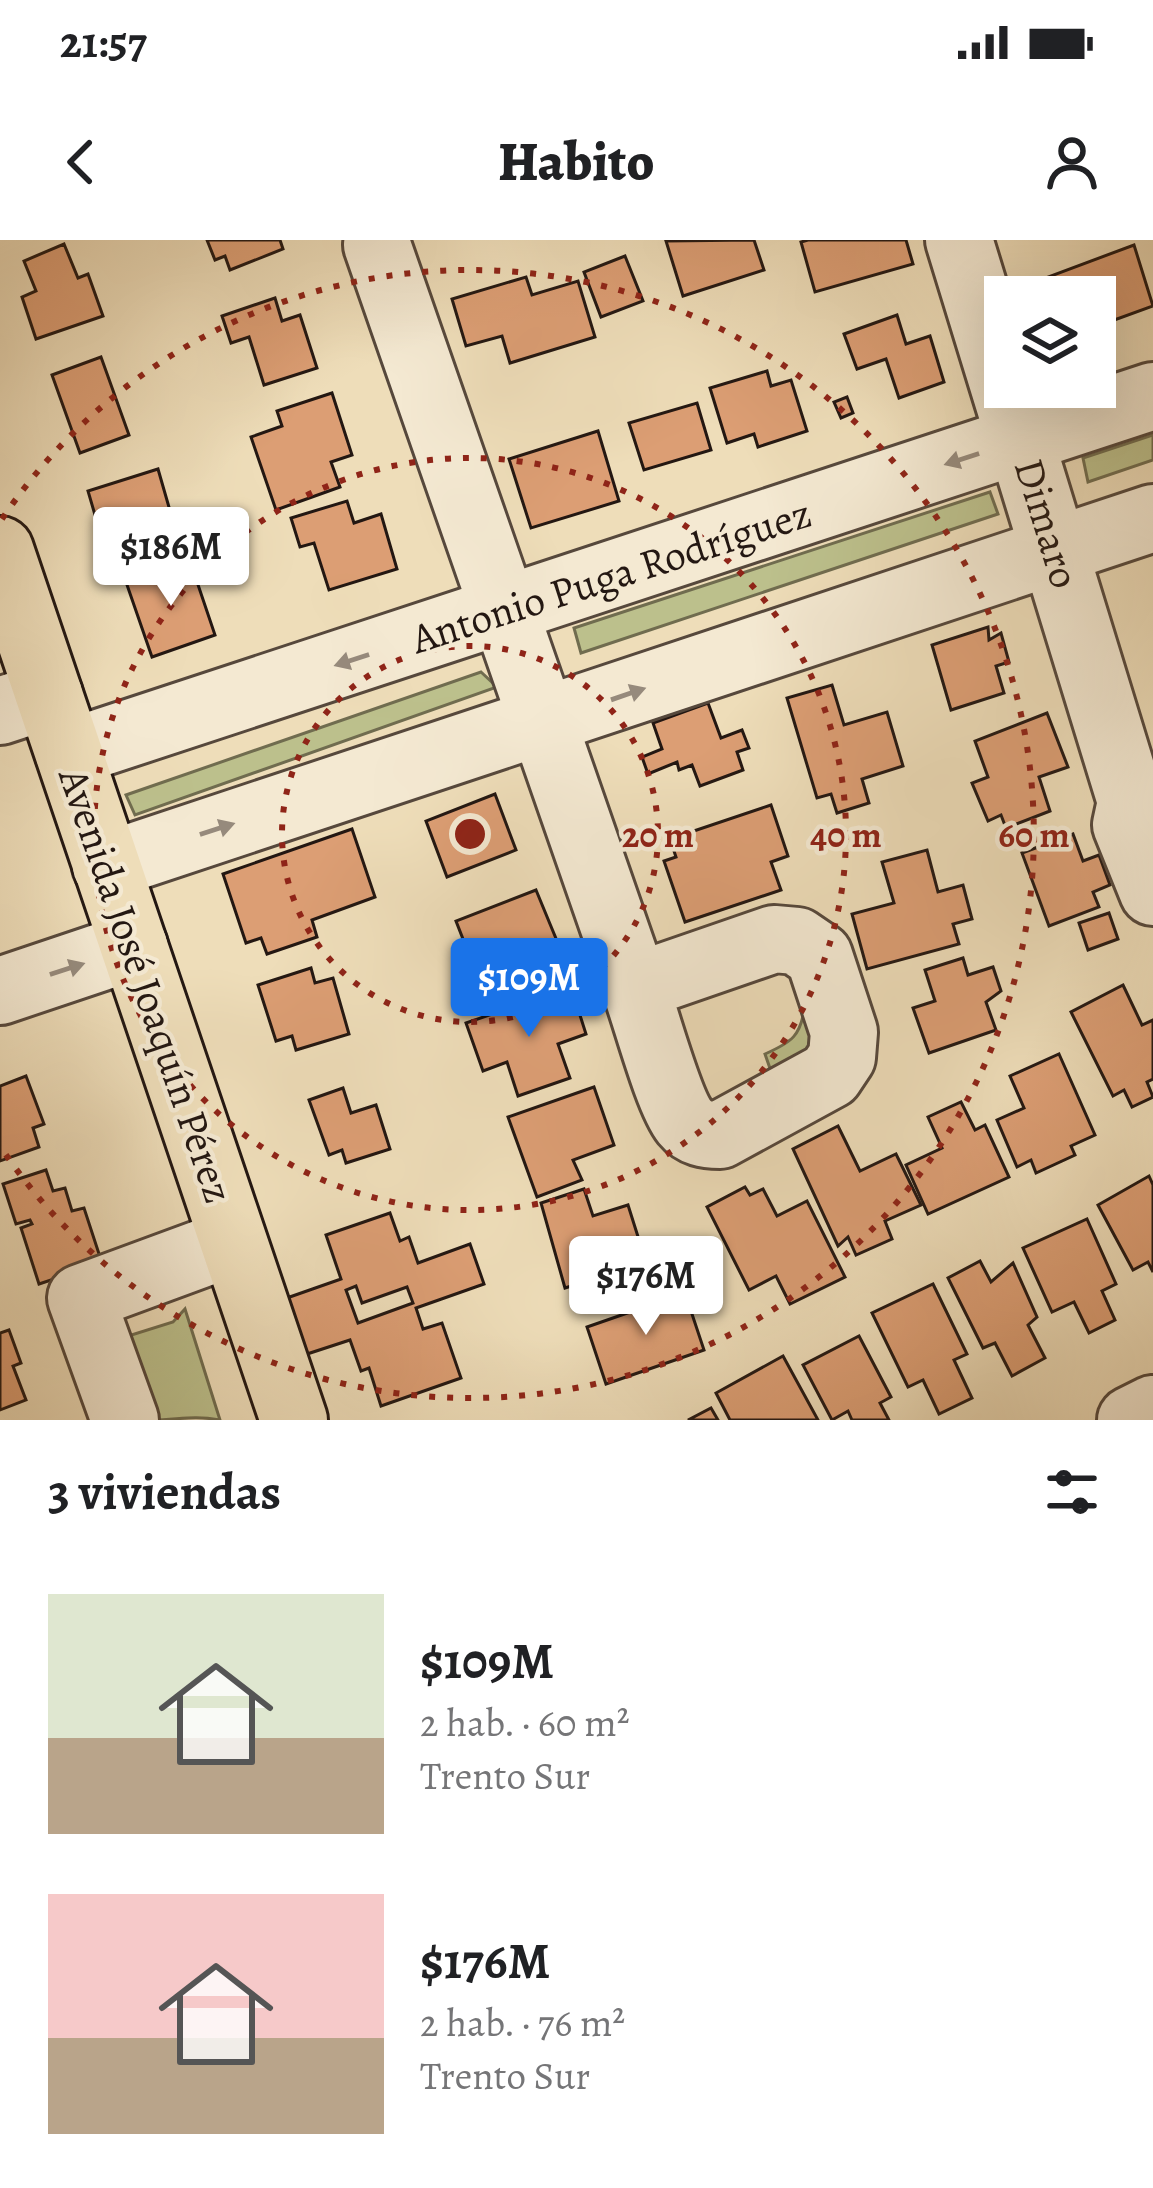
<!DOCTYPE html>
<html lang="es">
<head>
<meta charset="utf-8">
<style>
  :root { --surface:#fff; --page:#f2f2f2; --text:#202124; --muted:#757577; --accent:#1a73e8 }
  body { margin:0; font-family:Alegreya,serif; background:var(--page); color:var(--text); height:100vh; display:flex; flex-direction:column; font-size:45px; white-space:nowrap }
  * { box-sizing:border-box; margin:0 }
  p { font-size:39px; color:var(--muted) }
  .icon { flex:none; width:66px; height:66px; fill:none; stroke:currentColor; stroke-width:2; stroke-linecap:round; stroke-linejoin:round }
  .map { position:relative; height:1180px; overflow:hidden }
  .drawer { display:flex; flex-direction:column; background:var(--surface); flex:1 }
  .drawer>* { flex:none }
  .buttons { position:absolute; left:984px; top:36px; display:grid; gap:24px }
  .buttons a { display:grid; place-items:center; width:132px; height:132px; border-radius:0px; background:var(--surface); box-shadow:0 12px 48px #0002; font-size:60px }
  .price { position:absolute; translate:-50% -102px; padding:0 27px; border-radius:12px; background:#fff; color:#222; font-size:39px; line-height:78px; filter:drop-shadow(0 3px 6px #0008) }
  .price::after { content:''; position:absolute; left:50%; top:72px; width:36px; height:27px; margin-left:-18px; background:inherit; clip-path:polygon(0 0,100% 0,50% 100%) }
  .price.selected { background:var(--accent); color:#fff }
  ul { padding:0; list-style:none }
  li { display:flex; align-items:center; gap:36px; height:300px; padding:0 48px }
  li span { display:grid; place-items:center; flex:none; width:336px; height:240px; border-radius:0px; color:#555 }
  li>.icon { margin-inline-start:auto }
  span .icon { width:144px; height:144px; fill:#fffc; stroke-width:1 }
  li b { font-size:51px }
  h2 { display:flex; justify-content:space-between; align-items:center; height:144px; padding:0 48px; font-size:51px }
  .status { display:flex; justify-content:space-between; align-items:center; height:84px; padding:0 60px; background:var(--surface); direction:ltr }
  .status svg { height:33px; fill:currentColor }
  header { display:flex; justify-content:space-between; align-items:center; height:156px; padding:0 48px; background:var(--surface); font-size:54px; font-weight:800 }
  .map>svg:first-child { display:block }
</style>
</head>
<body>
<div class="status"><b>21:57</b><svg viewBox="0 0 49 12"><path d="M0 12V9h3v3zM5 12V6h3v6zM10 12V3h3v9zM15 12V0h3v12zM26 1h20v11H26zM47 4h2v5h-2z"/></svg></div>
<header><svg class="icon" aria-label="back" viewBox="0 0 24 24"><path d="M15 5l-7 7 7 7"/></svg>Habito<svg class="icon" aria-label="person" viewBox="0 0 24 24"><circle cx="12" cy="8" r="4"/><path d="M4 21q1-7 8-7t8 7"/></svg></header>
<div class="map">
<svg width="1153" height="1180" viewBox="0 0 1153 1180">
  <rect width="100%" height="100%" fill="#eeddb9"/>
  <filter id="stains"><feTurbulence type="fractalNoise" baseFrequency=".00167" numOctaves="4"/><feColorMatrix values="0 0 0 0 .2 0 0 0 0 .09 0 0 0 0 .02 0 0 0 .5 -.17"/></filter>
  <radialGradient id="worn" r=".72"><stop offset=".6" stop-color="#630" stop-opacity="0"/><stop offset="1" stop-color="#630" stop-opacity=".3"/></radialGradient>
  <g fill="#bcc08c" stroke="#706c4f" stroke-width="3">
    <polygon points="1153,195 1153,220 1088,242 1083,218"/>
    <polygon points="990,252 998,274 581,413 574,388"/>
    <polygon points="481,432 497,447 135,575 126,555"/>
    <path d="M 805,765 L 827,805 L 773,837 L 765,814 C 792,802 801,796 805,765 Z"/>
    <path d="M 185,1069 L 220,1180 C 191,1175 179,1180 152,1180 L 125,1097 L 173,1082 Z"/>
  </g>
  <g fill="#dc9e74" stroke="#231712" stroke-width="3" fill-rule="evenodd">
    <polygon points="207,0 280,0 283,9 230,30 225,16 215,20"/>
    <polygon points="754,0 764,30 683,56 666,1"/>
    <polygon points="808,0 906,0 913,24 815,52 801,2"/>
    <polygon points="64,4 78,38 88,34 103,76 36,99 22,57 36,51 24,21"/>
    <polygon points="1134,5 1153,66 1095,87 1095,57 1047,57 1040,40"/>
    <polygon points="625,16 643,61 601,77 584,32"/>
    <polygon points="526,37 532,55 578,41 595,97 510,123 502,96 466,106 452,59"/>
    <polygon points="275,58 282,81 300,75 317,128 264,145 249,97 231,103 222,76"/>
    <polygon points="897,75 906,104 930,96 944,142 899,158 886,119 857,129 844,94"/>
    <polygon points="101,117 129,195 80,213 52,135"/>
    <polygon points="767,131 771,146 791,140 807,191 758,207 754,194 727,203 710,148"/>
    <polygon points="332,153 352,215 331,222 340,247 276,270 251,197 282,186 277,171"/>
    <polygon points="847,157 853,173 841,178 834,162"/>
    <polygon points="697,163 711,210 644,230 629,183"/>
    <polygon points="598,191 619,261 531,288 509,219"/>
    <polygon points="158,229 177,295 107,316 88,251"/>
    <polygon points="347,261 354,283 381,274 397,329 329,350 314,303 300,307 291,278"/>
    <polygon points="190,321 215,395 152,417 126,342"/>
    <polygon points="988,387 989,400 1001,393 1009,422 996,426 1004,453 951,470 932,405"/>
    <polygon points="832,445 844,485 887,472 903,526 862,539 869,563 837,573 831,554 817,558 787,458"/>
    <polygon points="708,463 721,498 742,490 749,508 737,512 743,530 700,546 692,525 679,530 677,522 648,534 642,517 662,509 653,483"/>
    <polygon points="1047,473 1068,527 1039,537 1050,571 1006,588 1001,575 988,581 972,543 988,537 975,501"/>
    <polygon points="495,554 516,610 447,637 426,581"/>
    <polygon points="771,565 788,616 771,622 781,650 685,682 664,621 676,617 670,599"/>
    <polygon points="352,589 375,657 312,680 317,697 267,714 261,698 246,703 223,634"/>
    <polygon points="1073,594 1083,621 1099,615 1110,645 1093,652 1099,667 1049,686 1022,613"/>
    <polygon points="927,610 938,652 963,645 972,679 953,684 959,704 867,729 852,674 894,663 882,622"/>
    <polygon points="536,650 557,701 520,716 529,742 486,758 456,681"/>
    <polygon points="1109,673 1118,699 1088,710 1079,683"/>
    <polygon points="963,718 968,735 993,727 1001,751 986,762 996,790 929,813 913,768 935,761 925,730"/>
    <polygon points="311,728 315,743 333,738 349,794 296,810 292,796 276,801 258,745"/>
    <polygon points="1123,745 1142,785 1153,780 1153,839 1147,842 1153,857 1132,867 1124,850 1113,856 1071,772"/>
    <polygon points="571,747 586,794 558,804 570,838 518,856 507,822 483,831 466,783"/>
    <polygon points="1059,814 1095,895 1071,906 1075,915 1036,933 1031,920 1017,927 997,880 1024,868 1010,836"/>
    <polygon points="26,836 44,884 33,888 39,907 0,921 0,846"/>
    <polygon points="594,847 614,905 573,920 582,940 537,957 508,877"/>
    <polygon points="343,848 351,873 376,865 390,909 346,923 342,910 329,915 309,860"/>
    <polygon points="961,862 975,890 985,885 1009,937 928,974 906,925 942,908 928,877"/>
    <polygon points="838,886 860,931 896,914 921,965 885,981 892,999 856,1015 848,997 838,1006 793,909"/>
    <polygon points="46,930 53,951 65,948 72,971 84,968 102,1023 39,1044 21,988 32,984 30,980 16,984 3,944"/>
    <polygon points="1149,936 1153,945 1153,1032 1148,1022 1133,1030 1098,965"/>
    <polygon points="745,947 750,955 763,949 777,976 807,961 845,1037 790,1064 776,1036 749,1050 707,967"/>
    <polygon points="584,949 593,976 628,965 646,1022 565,1048 541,963"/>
    <path d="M 390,973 L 400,1001 L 409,997 L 418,1023 L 470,1004 L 484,1044 L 416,1068 L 423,1089 L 442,1083 L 461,1138 L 381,1166 L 369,1128 L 361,1131 L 350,1100 L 304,1115 L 284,1059 L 341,1039 L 326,995 ZM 356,1046 L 362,1063 L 407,1047 L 413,1063 L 358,1083 L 346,1050 Z"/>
    <polygon points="1087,979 1116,1044 1102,1051 1115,1080 1089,1093 1074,1062 1052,1072 1023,1008"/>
    <polygon points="980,1021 991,1042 1013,1023 1037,1077 1028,1085 1045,1118 1012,1136 995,1103 983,1108 948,1038"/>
    <polygon points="933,1044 967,1114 954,1120 972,1158 939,1174 923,1140 908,1147 872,1073"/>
    <polygon points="685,1053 704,1110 606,1144 587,1087"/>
    <polygon points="9,1090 21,1123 13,1126 26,1160 0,1170 0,1093"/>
    <polygon points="859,1096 891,1157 880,1163 889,1180 852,1180 848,1171 832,1180 803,1125"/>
    <polygon points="783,1116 818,1180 730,1180 716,1153"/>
    <polygon points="711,1168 718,1180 688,1180"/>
  </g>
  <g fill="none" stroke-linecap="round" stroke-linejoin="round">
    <defs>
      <g id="minor">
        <polyline points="959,0 1133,568"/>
        <polyline points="377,5 635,747"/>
        <polyline points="0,471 49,455"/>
        <polyline points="69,513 1153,156"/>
        <polyline points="1153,561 1129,571 1126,585 1153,652"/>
        <polyline points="106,626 1153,278"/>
        <path d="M 774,699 L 797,701 L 819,716 L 844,792 L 842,817 L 830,835 L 720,895 C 706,895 694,893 685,882 C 668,861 646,776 635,747 Z"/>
        <polyline points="0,751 134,706"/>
        <polyline points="125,1180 81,1058 233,1002"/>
        <polyline points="1131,1180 1153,1169"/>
      </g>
      <polyline id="major" points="0,310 294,1180"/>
    </defs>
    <use href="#minor" stroke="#56483c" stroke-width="72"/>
    <use href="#major" stroke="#231712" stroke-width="72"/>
    <use href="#minor" stroke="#f4e9d2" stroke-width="66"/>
    <use href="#major" stroke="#eeddb9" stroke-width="66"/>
  </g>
  <defs><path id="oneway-solid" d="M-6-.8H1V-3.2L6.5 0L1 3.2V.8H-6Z" transform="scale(3)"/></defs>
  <g fill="#968a7c">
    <use href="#oneway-solid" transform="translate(962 219) rotate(162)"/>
    <use href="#oneway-solid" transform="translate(352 420) rotate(162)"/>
    <use href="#oneway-solid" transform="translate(628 454) rotate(-19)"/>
    <use href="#oneway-solid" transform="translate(217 589) rotate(-18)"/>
    <use href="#oneway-solid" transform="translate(67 729) rotate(-18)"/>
  </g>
  <g fill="none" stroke="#8f2418" stroke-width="6" stroke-dasharray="6 12">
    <circle cx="470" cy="594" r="188"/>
    <circle cx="470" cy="594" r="376"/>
    <path d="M2 279A564 564 0 1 1 2 909"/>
  </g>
  <g text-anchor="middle" stroke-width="9" stroke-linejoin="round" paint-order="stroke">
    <g font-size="42" fill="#231712" stroke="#f4e9d2">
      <text transform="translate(1048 283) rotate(73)" y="15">Dimaro</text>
      <text transform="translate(611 335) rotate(-18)" y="15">Antonio Puga Rodríguez</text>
      <text transform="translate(147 745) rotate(71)" y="15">Avenida José Joaquín Pérez</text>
    </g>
  </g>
  <circle cx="470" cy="594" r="18" fill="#8f2418" stroke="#f4e9d2" stroke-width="6"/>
  <g font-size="36" text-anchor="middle" font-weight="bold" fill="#8f2418" stroke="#f4e9d2" stroke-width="9" stroke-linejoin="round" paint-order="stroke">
    <text x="658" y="607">20 m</text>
    <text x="846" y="607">40 m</text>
    <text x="1034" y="607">60 m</text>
  </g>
  <rect width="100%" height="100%" filter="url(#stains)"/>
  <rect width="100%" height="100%" fill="url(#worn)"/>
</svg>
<div class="buttons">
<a><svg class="icon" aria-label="layers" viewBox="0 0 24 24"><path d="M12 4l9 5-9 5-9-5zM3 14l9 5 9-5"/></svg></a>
</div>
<b class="price" style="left:171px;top:369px">$186M</b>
<b class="price selected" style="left:529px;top:800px">$109M</b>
<b class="price" style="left:646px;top:1098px">$176M</b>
</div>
<section class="drawer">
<h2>3 viviendas<svg class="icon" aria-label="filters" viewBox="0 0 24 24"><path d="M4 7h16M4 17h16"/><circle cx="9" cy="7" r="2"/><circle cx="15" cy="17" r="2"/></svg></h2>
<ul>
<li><span style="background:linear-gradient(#dfe7d0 60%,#b9a48a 0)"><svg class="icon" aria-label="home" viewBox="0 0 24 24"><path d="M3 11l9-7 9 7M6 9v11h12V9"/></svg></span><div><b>$109M</b><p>2 hab. · 60 m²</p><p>Trento Sur</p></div></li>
<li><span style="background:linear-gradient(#f6c9c9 60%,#b9a48a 0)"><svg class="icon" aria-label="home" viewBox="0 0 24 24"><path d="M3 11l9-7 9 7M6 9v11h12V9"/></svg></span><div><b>$176M</b><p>2 hab. · 76 m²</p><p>Trento Sur</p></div></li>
</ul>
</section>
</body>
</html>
